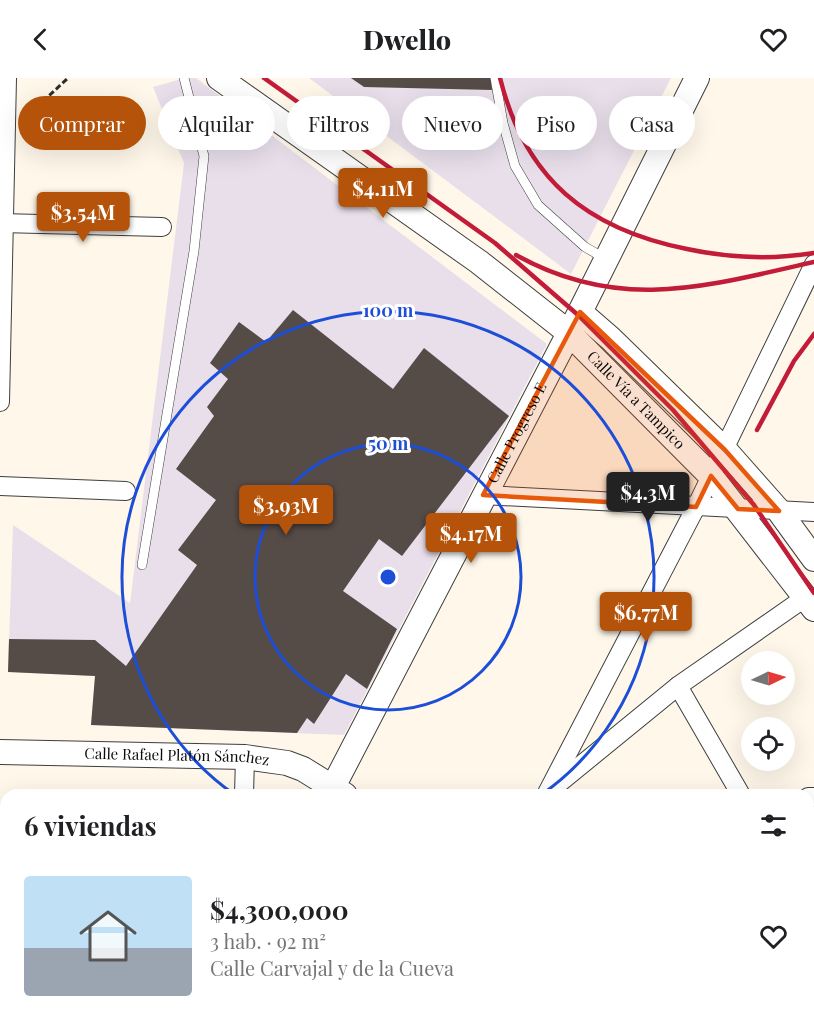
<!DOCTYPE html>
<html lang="es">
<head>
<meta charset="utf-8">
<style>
  :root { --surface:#fff; --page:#f2f2f2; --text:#202124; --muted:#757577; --accent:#b45309 }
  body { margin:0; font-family:"Playfair Display",serif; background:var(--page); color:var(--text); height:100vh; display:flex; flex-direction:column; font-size:22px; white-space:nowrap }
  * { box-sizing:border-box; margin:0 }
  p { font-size:20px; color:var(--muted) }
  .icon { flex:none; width:33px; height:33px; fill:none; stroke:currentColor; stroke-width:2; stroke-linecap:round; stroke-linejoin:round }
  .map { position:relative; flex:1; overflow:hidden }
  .panel { position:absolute; left:0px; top:711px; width:814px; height:234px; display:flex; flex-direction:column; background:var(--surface); border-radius:18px 18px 0 0; box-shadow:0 6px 24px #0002 }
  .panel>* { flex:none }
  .guide { position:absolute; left:18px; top:18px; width:778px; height:54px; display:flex; gap:12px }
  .needle { width:39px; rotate:85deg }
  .buttons { position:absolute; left:741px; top:573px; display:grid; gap:12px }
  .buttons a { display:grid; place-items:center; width:54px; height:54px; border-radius:50%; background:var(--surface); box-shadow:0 6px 24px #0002; font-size:30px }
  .price { position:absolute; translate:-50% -51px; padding:0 14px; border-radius:6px; background:var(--accent); color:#fff; font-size:20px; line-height:39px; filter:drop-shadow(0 2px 3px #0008) }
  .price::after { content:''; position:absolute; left:50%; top:36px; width:18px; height:14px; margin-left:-9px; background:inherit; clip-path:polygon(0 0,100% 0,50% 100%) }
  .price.active { background:#222; color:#fff }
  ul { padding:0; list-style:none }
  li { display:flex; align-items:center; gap:18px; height:150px; padding:0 24px }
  li span { display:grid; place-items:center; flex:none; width:168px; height:120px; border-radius:6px; color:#555 }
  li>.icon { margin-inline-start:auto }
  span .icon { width:72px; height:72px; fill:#fffc; stroke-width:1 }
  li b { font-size:26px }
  h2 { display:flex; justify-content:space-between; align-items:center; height:72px; padding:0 24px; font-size:26px }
  .chip { padding:0 21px; border-radius:27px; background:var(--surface); box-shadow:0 6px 24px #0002; font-size:21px; line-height:54px }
  .chip.active { background:var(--accent); color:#fff }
  header { display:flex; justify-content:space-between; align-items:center; height:78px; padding:0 24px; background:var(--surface); font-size:27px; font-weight:800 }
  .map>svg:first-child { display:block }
</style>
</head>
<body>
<header><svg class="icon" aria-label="back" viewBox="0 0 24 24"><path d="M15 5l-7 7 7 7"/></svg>Dwello<svg class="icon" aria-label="heart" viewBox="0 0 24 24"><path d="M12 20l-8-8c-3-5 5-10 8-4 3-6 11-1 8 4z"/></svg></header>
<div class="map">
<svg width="814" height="945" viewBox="0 0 814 945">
  <rect width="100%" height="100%" fill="#fff8ea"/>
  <g fill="#e8dfeb">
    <polygon points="185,0 196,0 547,266 344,657 91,647 95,598 8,594 13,447 130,525 184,85 153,9"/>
    <polygon points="309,0 671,0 571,196"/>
  </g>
  <g fill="#554b47">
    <polygon points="351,0 491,0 492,12 364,9"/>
    <polygon points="293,232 393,311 424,270 509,338 402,478 379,461 343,513 397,551 367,611 346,596 314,646 307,640 297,655 91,647 95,598 8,594 9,561 95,562 126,588 197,487 178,472 216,422 176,391 214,338 207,329 228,301 210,285 239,244 266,264"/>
  </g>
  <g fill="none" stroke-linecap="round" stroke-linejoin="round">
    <defs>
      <g id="service">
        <polyline points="495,0 503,45 515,88 538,127 585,169 606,181"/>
        <polyline points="142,487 194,173 204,78 184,0"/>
      </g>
      <g id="minor">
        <polyline points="0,145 162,149"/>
        <polyline points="0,324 7,0"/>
        <polyline points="0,408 126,413"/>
        <polyline points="483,417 814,434"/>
        <polyline points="678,608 741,717"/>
        <polyline points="553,710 678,608 806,519"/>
        <polyline points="244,717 245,679"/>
        <polyline points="546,717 696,429 814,186"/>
        <polyline points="808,719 814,719"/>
        <polyline points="0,908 6,909"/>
        <polyline points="239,945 247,939"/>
        <polyline points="363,945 363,939"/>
        <polyline points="498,945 498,939"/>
        <polyline points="625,945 625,939"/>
        <polyline points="750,945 750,939"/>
      </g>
      <g id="tertiary">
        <path id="s1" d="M 219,0 L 479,184 L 568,254 L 711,398 L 814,531"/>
        <polyline points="580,234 610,260 725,372 779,433 814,481"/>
        <path id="s2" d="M 0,674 L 245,679 L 287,685 L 303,691 L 345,717"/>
        <path id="s3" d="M 333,709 L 580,234 L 697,0"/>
        <polyline points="765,939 779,945"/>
      </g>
    </defs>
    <use href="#service" stroke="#3e3e3e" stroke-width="10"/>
    <use href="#minor" stroke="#3e3e3e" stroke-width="20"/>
    <use href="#tertiary" stroke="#3e3e3e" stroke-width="26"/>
    <polyline stroke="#2d2d2d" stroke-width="3" stroke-dasharray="6 3" stroke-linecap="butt" points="23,42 68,0"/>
    <use href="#service" stroke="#fff" stroke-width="9"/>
    <use href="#minor" stroke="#fff" stroke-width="18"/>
    <use href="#tertiary" stroke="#fff" stroke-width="24"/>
    <g stroke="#c21c39" stroke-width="4.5">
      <polyline points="264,0 495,165 578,237 673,332 754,427 814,515"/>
      <path d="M 500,0 C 525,101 587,151 687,171 C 729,180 771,182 814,175"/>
      <path d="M 516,177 C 620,235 707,208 814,184"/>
      <polyline points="757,352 794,283 814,256"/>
    </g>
  </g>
  <path fill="#e8590c" fill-opacity="0.2" stroke="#e8590c" stroke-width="4.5" stroke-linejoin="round" d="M 580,234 L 725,372 L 779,433 L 738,431 L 711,398 L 696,429 L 483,417 Z"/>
  <g fill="none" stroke="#1d4ed8" stroke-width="3">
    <circle cx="388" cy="499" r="133"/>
    <path d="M235 717A266 266 0 1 1 541 717"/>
  </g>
  <g text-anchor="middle" stroke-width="6" stroke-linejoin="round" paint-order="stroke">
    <g font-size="15" fill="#0b0b0b" stroke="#fff">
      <text dy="5" stroke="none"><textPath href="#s1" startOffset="528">Calle Vía a Tampico</textPath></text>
      <text dy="5" stroke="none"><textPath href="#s3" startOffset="399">Calle Progreso E</textPath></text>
      <text dy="5" stroke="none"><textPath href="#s2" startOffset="177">Calle Rafael Platón Sánchez</textPath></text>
    </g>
  </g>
  <circle cx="388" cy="499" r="9" fill="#1d4ed8" stroke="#fff" stroke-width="3"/>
  <g font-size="18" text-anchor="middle" font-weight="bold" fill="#1d4ed8" stroke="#fff" stroke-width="6" stroke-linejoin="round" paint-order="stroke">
    <text x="388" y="239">100 m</text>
    <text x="388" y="372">50 m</text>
  </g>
</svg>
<div class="buttons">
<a><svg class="needle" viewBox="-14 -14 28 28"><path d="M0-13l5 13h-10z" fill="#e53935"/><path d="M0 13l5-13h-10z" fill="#757577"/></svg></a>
<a><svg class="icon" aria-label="locate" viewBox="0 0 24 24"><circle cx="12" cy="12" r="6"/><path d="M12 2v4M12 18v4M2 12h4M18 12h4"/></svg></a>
</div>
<b class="price" style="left:383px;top:141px">$4.11M</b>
<b class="price" style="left:83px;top:165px">$3.54M</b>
<b class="price active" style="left:648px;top:445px">$4.3M</b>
<b class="price" style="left:286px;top:458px">$3.93M</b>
<b class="price" style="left:471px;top:486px">$4.17M</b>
<b class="price" style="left:646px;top:565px">$6.77M</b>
<div class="guide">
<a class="chip active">Comprar</a>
<a class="chip">Alquilar</a>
<a class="chip">Filtros</a>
<a class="chip">Nuevo</a>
<a class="chip">Piso</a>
<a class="chip">Casa</a>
</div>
<section class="panel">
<h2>6 viviendas<svg class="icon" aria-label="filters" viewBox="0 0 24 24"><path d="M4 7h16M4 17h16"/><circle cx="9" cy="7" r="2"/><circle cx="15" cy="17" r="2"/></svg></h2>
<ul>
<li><span style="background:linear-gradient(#bfe0f5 60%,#9aa5b1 0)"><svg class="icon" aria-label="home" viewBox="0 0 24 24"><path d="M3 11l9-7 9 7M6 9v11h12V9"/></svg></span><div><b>$4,300,000</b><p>3 hab. · 92 m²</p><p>Calle Carvajal y de la Cueva</p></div><svg class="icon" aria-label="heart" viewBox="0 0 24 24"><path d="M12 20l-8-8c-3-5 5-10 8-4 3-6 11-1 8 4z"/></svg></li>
</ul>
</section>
</div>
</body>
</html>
